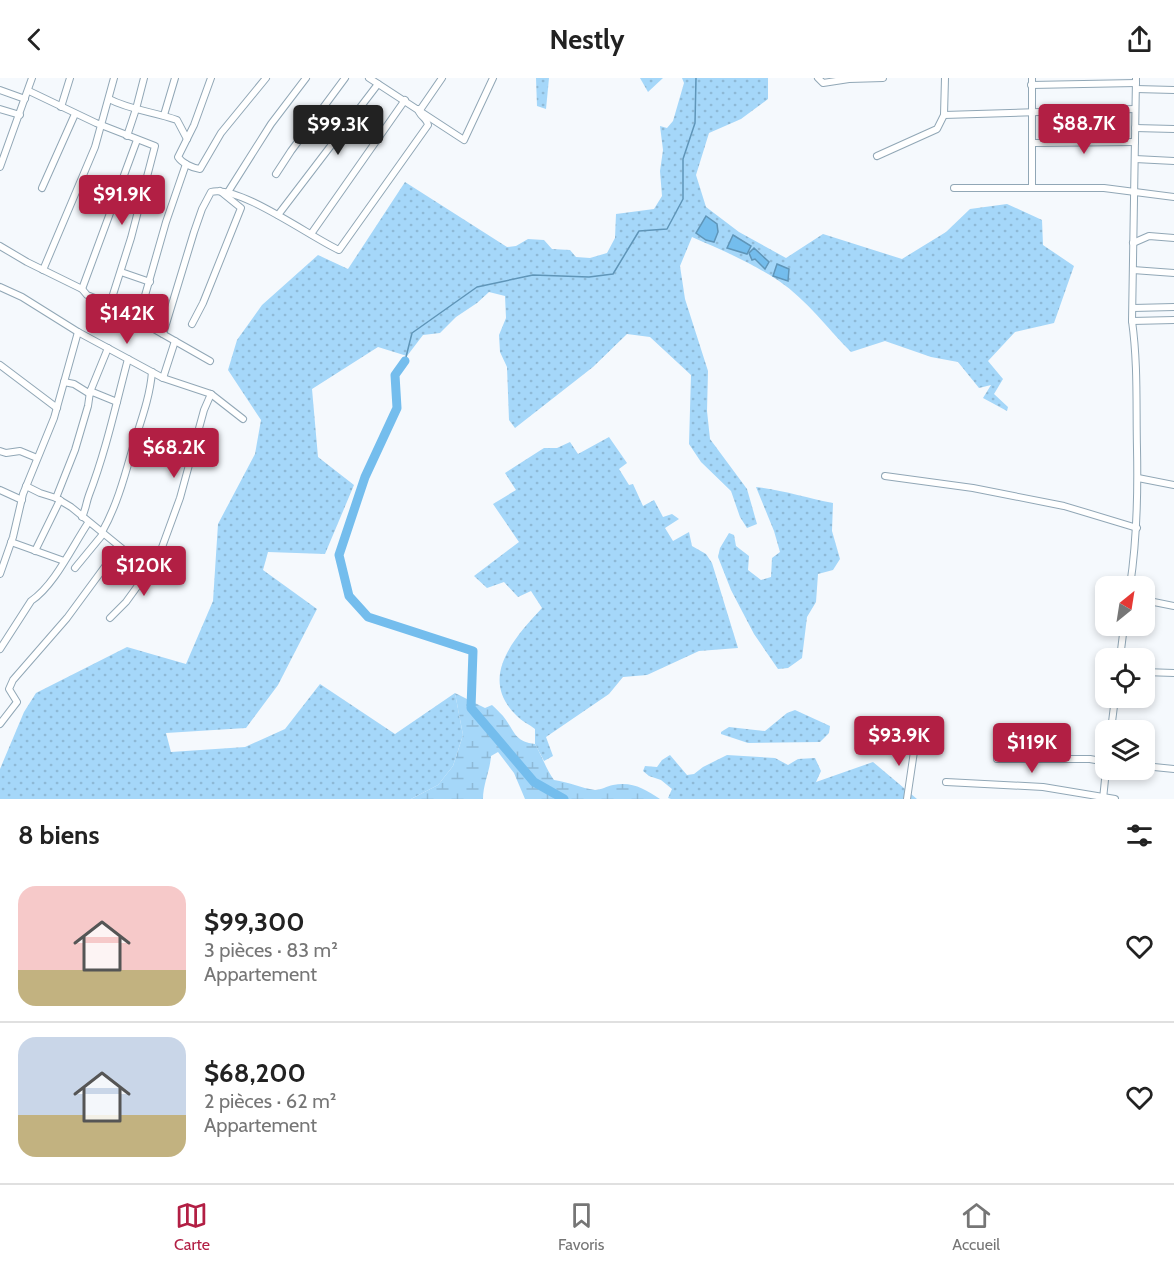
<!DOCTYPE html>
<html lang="fr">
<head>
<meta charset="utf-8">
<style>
  :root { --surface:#fff; --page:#f6f6f6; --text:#222; --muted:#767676; --line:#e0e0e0; --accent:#b21f44 }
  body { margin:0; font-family:Cabin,sans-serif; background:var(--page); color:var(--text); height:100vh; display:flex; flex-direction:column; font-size:22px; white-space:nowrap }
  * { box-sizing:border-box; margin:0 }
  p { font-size:20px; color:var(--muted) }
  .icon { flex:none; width:33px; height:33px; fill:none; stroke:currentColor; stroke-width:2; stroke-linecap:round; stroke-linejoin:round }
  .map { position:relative; height:721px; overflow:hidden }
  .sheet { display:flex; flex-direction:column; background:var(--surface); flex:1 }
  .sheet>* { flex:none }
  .needle { width:39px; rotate:30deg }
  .fabs { position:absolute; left:1095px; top:498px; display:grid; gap:12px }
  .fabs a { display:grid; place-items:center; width:60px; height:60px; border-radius:12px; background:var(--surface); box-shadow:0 3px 9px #0003; font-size:30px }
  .price { position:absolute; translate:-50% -51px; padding:0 14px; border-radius:6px; background:var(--accent); color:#fff; font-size:20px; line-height:39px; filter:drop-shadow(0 2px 3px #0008) }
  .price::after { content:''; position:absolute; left:50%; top:36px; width:18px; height:14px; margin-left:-9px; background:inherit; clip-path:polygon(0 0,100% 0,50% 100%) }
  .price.current { background:#222; color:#fff }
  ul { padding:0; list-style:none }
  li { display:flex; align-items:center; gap:18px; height:150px; padding:0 18px }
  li+li { border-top:2px solid var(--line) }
  li span { display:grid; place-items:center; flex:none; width:168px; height:120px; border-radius:18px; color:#555 }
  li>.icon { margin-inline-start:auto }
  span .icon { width:72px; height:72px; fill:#fffc; stroke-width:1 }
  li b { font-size:26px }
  h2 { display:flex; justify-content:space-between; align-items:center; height:72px; padding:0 18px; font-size:26px }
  header { display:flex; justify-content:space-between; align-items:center; height:78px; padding:0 18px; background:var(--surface); font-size:27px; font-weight:700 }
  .menu { display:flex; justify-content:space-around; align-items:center; height:84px; border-top:2px solid var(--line); background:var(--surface); font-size:16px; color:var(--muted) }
  .menu a { display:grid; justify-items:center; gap:3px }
  .menu .current { color:var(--accent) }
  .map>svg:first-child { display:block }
</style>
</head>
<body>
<header><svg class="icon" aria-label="back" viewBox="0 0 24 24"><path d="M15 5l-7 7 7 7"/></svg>Nestly<svg class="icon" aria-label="share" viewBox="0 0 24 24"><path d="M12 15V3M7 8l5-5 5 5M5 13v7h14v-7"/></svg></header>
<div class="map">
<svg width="1174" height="721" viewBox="0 0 1174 721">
  <defs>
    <pattern id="green-dots" width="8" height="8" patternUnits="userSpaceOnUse" patternTransform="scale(1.5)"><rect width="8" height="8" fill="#a5d7f9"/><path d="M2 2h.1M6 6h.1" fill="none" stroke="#8eb9d6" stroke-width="1.8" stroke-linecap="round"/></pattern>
    <pattern id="wetland-marsh" width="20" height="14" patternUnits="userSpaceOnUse" patternTransform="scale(1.5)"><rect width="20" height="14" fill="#a5d7f9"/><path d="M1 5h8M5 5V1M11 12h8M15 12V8" fill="none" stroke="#8eb9d6"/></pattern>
  </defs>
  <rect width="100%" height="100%" fill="#f5f9fd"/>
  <g fill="url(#green-dots)">
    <polygon points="536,0 549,0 546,31 537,28"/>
    <polygon points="640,0 663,0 648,14"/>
    <path d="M 682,0 L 768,0 L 768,21 L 741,41 L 709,55 L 696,97 L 706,129 L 739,154 L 786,180 L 823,156 L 902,181 L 946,154 L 970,131 L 1007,126 L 1042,142 L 1043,167 L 1074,188 L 1054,245 L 1015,254 L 988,283 L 1003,301 L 994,316 L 1008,329 L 1007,333 L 983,320 L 991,307 L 979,310 L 958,284 L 931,279 L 885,263 L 851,274 C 828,251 807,222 779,203 C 752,185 722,172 692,159 L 680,188 L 685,221 L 708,293 L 707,333 L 710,361 L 747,411 L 757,446 L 747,450 L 740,439 L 731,413 L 701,384 L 689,366 L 691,297 L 650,259 L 627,256 L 593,289 L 515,350 L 509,342 L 507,289 L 500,274 L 499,257 L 506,240 L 505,218 L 489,214 L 477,225 L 456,239 L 440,255 L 423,257 L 407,278 L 378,269 L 312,311 L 318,379 L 354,407 L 325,476 L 268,474 L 263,492 L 317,531 L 278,607 L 246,650 L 166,655 L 171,674 L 245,669 L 285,651 L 320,606 L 395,656 L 455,615 L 463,657 L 453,688 L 438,707 L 411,721 L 0,721 L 0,691 L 24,634 L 36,615 L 127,569 L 186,586 L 213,523 L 218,446 L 255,376 L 261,342 L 228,292 L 237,262 L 262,227 L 318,177 L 348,191 L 405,104 L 507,169 L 516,168 L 528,161 L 544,162 L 552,171 L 570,172 L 576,179 L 590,180 L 607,175 L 615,160 L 616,136 L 654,131 L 662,118 L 660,93 L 663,72 L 660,48 L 667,50 L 673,43 L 684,5 Z"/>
    <path d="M 609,359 L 627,385 L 619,391 L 629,407 L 633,406 L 643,428 L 654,422 L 663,439 L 672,436 L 679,441 L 665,450 L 673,463 L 689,454 L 692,468 L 706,476 L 712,485 L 738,570 L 699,573 L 647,597 L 623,599 L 609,616 L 546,659 L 553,678 L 544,683 L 535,666 L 535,651 C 529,646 521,643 516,637 C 478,600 514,560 542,530 L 531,513 L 518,519 L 504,504 L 487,510 L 474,498 L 519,464 L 493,426 L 516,412 L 505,395 L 544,370 L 557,370 L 570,364 L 578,376 Z"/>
    <path d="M 756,409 C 782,412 807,420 833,425 L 832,453 L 840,481 L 833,492 L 818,496 L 816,524 L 807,539 L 802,580 L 788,590 L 778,591 L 754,556 L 731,512 L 718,479 L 720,470 L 729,455 L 734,457 L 736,468 L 749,478 L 748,492 L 761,502 L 771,499 L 772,480 L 780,474 L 774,453 Z"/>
    <polygon points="795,632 830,648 829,655 820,664 748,665 721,656 721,654 729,649 765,653 787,635"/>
    <polygon points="670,677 687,697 694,696 703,689 727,677 775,680 788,687 798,681 815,680 821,693 816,704 873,684 917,721 671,721 668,720 672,711 661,702 649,698 643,693 645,688 657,689 662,682"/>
  </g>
  <path fill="url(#wetland-marsh)" d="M 455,615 L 485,630 L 492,627 C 497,632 502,636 506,642 C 515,655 516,664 535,666 C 542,678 546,691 554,702 C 569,704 581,710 595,712 C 601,712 607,708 613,707 C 632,703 645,711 660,721 L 525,721 L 514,695 L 498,674 L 491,678 C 490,693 483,706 483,721 L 411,721 L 438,707 L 453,688 L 463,657 Z"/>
  <g fill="#74bded" stroke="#5f95b8" stroke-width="1.5">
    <polygon points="706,138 717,146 718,154 714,164 706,162 696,155"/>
    <polygon points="733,157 751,168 747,176 727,170"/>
    <polygon points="754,170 769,184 765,191 755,181 752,182 749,175"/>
    <polygon points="777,186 789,191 788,203 773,198"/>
  </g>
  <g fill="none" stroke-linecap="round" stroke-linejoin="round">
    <polyline stroke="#5f95b8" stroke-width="1.5" points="405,283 412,255 477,209 533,197 589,199 613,196 639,153 667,151 683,121 683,81 695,45 696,0"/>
    <polyline stroke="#74bded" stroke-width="9" points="405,283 395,297 397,330 365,399 339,477 349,518 368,539 473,573 471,630 534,704 564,721"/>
    <defs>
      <g id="minor">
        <path d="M 211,0 L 194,47 L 178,79 C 182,85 192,90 200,91 L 221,55 L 266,0"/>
        <polyline points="369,0 464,62 493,0"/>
        <polyline points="818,0 823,5 849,1 883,0"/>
        <polyline points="1032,0 1032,109"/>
        <polyline points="1031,7 1136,5"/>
        <polyline points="1136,11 1174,12"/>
        <polyline points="0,12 25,21"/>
        <polyline points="29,13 96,45 155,68 131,160 110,226"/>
        <path d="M 109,21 C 130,32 155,34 177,42 L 187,61"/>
        <polyline points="61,29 70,0"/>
        <polyline points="0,31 20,37"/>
        <polyline points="420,32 442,0"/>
        <polyline points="164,37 175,0"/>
        <polyline points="944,37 1135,31"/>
        <polyline points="1135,50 1174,51"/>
        <polyline points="127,58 136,31 144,0"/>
        <polyline points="1033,65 1135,64"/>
        <polyline points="877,78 937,51 944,37 945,0"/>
        <polyline points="1135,81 1174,83"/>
        <polyline points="0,89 32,0"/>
        <polyline points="276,96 291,73 345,0"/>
        <polyline points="42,110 75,36"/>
        <polyline points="954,110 1104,110 1174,119"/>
        <polyline points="228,114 271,46 306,0"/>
        <polyline points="278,137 378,6"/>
        <polyline points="311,156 405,22"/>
        <polyline points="1133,165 1149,158 1174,160"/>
        <polyline points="0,168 27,184 82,211 87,217 110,226 210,283"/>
        <polyline points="43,192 95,69 114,0"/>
        <polyline points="1133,192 1174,195"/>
        <polyline points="121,194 150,204"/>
        <polyline points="0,209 22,219 78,254 163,300 211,316 243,341"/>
        <polyline points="82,211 137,62"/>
        <polyline points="1133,230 1174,229"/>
        <polyline points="138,242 166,144 186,86"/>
        <polyline points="1132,243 1174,242"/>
        <polyline points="192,246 203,225 241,130 220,113"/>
        <path d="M 163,256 L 194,154 L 202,131 L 211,114 C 238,106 312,160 339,172 L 428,47 C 427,40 419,38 418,31"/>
        <polyline points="0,287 57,330"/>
        <polyline points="163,300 175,263"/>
        <polyline points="64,304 74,306 90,316"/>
        <polyline points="90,313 117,324"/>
        <polyline points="0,373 6,375 20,373 37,380"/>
        <polyline points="885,398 973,410 1064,428 1137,450"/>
        <polyline points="1138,400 1174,407"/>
        <polyline points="26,408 40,415 56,420 71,429 146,490 147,495 126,524 110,540"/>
        <polyline points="0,412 22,422"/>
        <polyline points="56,420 75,372 88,328 90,314 108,270"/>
        <path d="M 82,439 C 86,431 86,425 89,417 C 106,373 116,326 128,281"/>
        <path d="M 102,454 C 118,426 126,393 135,362 C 142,340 150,318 152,294"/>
        <polyline points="11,464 64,483"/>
        <polyline points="35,473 60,422"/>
        <polyline points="75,490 103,456"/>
        <polyline points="147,494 161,472 180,420 204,332 211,316"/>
        <polyline points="0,496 13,459 23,416 54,340 78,254"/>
        <path d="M 1130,508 C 1137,462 1138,418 1137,371 C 1136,328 1138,286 1132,243 L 1136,0"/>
        <polyline points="1144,522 1174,528"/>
        <path d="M 0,571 L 31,523 C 54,508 72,469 88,445"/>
        <polyline points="1120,580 1124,548"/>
        <polyline points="1144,594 1174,595"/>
        <polyline points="0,646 17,624 9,611 13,602 67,540 106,487"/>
        <polyline points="1111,652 1115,620"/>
        <polyline points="997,681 1090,681 1106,684"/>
        <polyline points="1144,688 1174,691"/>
        <polyline points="946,704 1043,709 1115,721"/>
        <polyline points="907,721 916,660"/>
        <polyline points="1103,721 1106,692"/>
      </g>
    </defs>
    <use href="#minor" stroke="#91a7b6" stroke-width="8"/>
    <use href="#minor" stroke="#fff" stroke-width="6"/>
  </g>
</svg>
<div class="fabs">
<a><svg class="needle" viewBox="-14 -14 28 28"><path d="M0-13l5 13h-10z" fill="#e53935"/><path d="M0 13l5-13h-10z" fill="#767676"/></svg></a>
<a><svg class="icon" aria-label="locate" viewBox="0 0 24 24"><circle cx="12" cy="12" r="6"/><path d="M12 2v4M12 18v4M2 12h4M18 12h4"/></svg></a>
<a><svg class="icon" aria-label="layers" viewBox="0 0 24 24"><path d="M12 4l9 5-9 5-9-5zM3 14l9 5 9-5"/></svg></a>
</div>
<b class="price" style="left:1084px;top:77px">$88.7K</b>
<b class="price current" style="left:338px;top:78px">$99.3K</b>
<b class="price" style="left:122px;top:148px">$91.9K</b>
<b class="price" style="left:127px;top:267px">$142K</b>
<b class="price" style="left:174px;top:401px">$68.2K</b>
<b class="price" style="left:144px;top:519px">$120K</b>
<b class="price" style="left:899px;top:689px">$93.9K</b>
<b class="price" style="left:1032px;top:696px">$119K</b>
</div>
<section class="sheet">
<h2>8 biens<svg class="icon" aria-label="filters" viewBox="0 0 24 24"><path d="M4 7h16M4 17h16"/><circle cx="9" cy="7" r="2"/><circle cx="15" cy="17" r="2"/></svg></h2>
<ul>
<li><span style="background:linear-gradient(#f6c9c9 70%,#c2b280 0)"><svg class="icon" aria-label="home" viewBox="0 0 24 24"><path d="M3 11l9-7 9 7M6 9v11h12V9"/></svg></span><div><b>$99,300</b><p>3 pièces · 83 m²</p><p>Appartement</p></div><svg class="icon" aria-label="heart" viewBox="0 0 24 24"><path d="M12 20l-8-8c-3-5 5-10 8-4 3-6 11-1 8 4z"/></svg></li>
<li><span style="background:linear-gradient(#c9d6e8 65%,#c2b280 0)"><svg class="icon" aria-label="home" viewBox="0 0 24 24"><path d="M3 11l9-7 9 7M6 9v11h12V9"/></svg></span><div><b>$68,200</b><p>2 pièces · 62 m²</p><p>Appartement</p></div><svg class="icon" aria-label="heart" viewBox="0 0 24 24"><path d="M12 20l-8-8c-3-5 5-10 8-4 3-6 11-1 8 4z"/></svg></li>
</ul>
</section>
<nav class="menu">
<a class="current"><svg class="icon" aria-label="map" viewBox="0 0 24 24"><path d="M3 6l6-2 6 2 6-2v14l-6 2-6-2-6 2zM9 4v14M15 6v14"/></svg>Carte</a>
<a><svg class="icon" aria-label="saved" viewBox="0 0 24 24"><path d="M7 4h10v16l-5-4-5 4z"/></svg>Favoris</a>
<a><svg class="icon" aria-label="home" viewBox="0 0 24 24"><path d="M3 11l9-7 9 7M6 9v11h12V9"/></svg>Accueil</a>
</nav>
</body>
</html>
